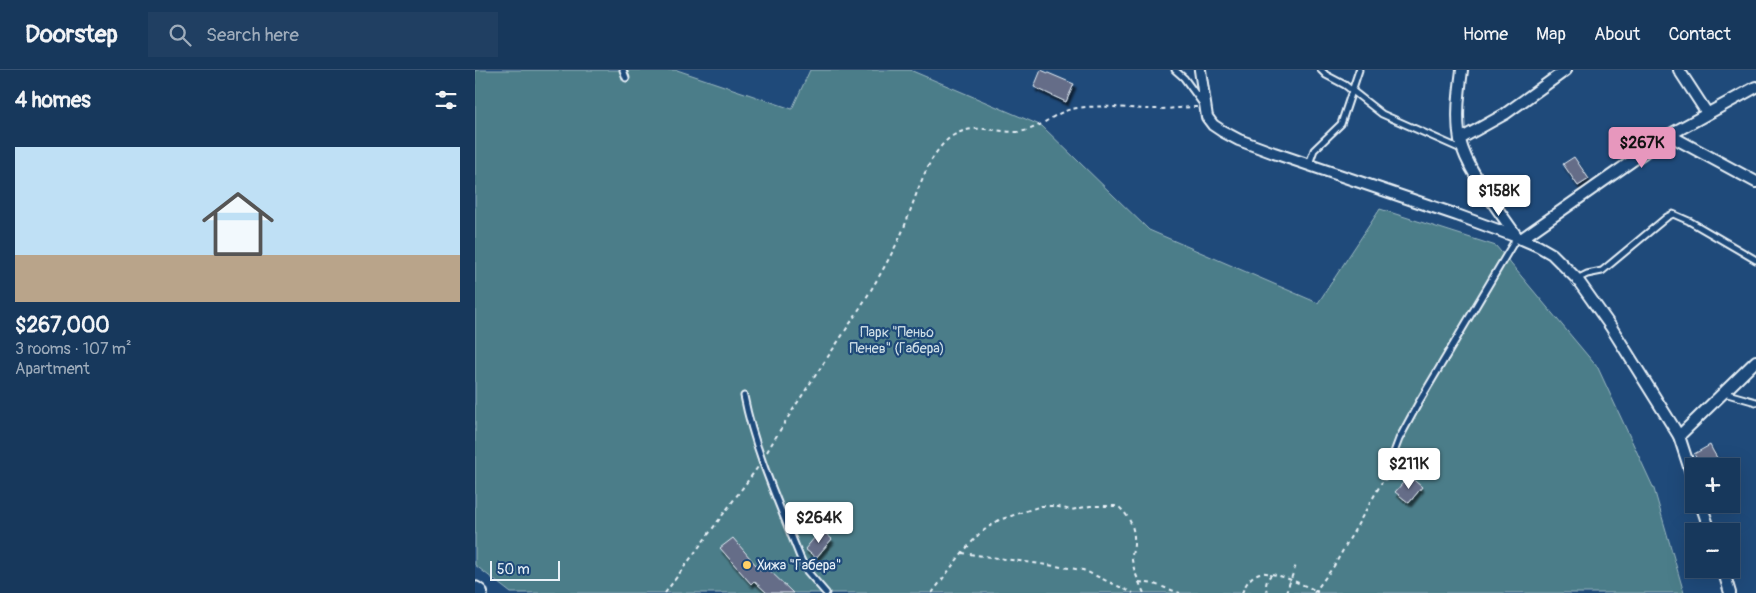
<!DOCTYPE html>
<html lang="en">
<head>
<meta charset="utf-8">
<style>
  :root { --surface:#17385c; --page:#203f62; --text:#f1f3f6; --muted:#9eacbb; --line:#365272; --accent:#e797bd }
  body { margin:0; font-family:Pangolin,sans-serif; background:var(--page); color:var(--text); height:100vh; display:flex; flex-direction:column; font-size:19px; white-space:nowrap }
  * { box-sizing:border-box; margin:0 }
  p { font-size:16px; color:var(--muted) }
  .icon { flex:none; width:28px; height:28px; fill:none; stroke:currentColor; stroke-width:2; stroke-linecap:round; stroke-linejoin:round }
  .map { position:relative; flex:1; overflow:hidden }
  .side { display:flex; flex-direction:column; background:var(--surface); width:475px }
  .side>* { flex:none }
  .fabs { position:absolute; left:1210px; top:388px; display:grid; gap:10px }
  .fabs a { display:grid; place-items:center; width:55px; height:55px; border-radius:0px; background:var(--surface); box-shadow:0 5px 20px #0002,0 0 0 1px var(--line); font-size:25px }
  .scale { position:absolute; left:15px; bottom:12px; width:70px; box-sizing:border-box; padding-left:5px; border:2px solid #e8f1f8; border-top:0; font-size:14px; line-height:18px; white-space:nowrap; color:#e8f1f8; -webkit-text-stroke:4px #1f4a7a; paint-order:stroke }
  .price { position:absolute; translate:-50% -42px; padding:0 11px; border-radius:5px; background:#fff; color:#222; font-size:16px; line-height:32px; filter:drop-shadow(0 1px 2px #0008) }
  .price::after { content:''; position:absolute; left:50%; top:30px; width:15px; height:11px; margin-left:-8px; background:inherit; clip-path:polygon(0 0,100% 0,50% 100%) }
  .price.on { background:var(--accent); color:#111 }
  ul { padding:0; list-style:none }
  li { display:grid; align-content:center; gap:10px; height:265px; padding:0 15px }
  li span { display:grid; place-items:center; height:155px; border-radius:0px; color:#555 }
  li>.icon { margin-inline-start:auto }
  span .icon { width:90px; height:90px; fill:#fffc; stroke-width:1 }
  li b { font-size:21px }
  h2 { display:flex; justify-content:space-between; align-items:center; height:60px; padding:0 15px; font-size:21px }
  header { display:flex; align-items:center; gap:30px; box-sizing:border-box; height:70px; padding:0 25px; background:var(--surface); border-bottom:1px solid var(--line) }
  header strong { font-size:24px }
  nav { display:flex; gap:28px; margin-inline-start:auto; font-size:18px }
  .search { width:350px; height:45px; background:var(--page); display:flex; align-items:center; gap:12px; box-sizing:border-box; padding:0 18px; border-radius:0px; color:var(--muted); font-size:19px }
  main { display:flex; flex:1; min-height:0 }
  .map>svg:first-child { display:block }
</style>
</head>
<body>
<header>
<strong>Doorstep</strong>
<div class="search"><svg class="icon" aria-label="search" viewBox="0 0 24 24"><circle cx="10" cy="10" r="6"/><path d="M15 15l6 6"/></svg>Search here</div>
<nav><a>Home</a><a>Map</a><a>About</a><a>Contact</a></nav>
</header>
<main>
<section class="side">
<h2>4 homes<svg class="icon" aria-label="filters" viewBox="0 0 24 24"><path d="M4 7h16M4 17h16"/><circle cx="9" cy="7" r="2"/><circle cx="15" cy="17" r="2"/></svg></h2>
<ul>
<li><span style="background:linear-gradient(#bfe0f5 70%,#b9a48a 0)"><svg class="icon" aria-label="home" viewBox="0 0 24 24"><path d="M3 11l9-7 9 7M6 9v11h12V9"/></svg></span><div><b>$267,000</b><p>3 rooms · 107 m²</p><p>Apartment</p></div></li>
</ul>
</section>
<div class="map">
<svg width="1281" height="523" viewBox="0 0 1281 523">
  <defs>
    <filter id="shadow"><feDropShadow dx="2" dy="4" stdDeviation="1" flood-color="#0009"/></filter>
  </defs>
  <rect width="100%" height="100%" fill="#1f4a7a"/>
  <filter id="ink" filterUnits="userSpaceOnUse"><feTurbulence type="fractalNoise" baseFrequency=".02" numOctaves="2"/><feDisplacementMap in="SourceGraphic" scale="10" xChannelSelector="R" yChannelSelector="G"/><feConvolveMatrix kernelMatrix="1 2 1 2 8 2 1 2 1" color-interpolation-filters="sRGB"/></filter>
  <g filter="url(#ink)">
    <polygon fill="#4b7d89" stroke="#9ab7c0" points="0,0 202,0 317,39 335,0 435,0 567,56 674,160 843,233 905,139 1021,176 1123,298 1179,419 1209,523 36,523 0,495"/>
    <g fill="#656d88" stroke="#e8f1f8" filter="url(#shadow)">
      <polygon points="566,0 599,14 591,32 559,17"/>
      <polygon points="1099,87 1114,109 1103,116 1088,94"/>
      <polygon points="1235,375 1238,381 1247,396 1226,396 1219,384"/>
      <polygon points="934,406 947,417 934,433 920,422"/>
      <polygon points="346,460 357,469 341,488 330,479"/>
      <polygon points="258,468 286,501 291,497 318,523 292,523 279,511 276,514 245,478"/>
    </g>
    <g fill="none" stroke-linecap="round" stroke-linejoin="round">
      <defs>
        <g id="lane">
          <polyline points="148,0 151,8"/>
          <polyline points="700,0 709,8 728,34"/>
          <polyline points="846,0 851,5 870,15 907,44 988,80"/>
          <polyline points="834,94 839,80 866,54 884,0"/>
          <polyline points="1102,209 1112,204 1127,201 1192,147 1198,144 1214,151 1281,190"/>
          <polyline points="1249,323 1281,332"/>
          <path d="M 269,326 C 280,382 304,434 325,487 L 331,500 L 351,523"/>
          <polyline points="910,406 924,369 944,332 1042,167"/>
        </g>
        <g id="street">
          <polyline points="725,0 732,47 738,55 747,61 764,70 799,83 982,145 1042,167 1063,176 1077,184 1102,209 1136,257 1204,366 1219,412"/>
          <path d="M 987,0 C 984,23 981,47 985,70 C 992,101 1024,140 1042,167"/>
          <polyline points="1204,0 1232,43"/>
          <polyline points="1194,65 1281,112"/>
          <polyline points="985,69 1030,44 1091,0"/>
          <polyline points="1046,169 1194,65 1281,17"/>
          <polyline points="1204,366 1281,291"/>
          <polyline points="1226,434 1235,461"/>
          <polyline points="1248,499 1255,523"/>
        </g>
        <polyline id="primary" points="0,520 4,523"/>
      </defs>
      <use href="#lane" stroke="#e8f1f8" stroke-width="9"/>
      <use href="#street" stroke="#e8f1f8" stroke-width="14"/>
      <use href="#primary" stroke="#e8f1f8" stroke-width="20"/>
      <g stroke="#e8f1f8" stroke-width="2" stroke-dasharray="4 4" stroke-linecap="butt">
        <path d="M 292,382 C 334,309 388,243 425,167 C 439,137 450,82 479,65 C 499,53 520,62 542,62 C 563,61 578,43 597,39 C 626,33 656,40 684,39 C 697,39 709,37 722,37"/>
        <polyline points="487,483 608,500 658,523"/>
        <polyline points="664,512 679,514 705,523"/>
        <polyline points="190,523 283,397"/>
        <path d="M 457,523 L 487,483 L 505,463 L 524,450 L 566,436 L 580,436 L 596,440 L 615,436 L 643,436 C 655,447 660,458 659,474 C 659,479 656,485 657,490 C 659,501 664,513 669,523"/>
        <polyline points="724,523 730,523"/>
        <path d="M 767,523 C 770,515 776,505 785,503 C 799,501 828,515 842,521 L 842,523"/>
        <path d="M 792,523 C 790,514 791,510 797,504"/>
        <polyline points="811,523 821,495"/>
        <polyline points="839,523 859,496 907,412"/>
      </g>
      <use href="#lane" stroke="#1f4a7a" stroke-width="5"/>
      <use href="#street" stroke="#1f4a7a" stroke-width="10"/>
      <use href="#primary" stroke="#1f4a7a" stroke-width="16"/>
    </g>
  </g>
  <circle fill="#ffd166" stroke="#1f4a7a" stroke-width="2" cx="272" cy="495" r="5"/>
  <g text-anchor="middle" stroke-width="4.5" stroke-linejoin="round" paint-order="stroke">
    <g font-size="14" fill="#d0e0e7" stroke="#1f4a7a">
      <text x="422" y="267">Парк "Пеньо<tspan x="422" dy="16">Пенев" (Габера)</tspan></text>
    </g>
    <g font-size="14" fill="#e8f1f8" stroke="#1f4a7a" text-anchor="start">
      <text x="282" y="500">Хижа "Габера"</text>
    </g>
  </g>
</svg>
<div class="fabs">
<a>+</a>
<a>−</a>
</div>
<div class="scale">50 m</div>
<b class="price on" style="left:1167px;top:99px">$267K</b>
<b class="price" style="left:1024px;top:147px">$158K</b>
<b class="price" style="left:934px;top:420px">$211K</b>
<b class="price" style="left:344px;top:474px">$264K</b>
</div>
</main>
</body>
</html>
